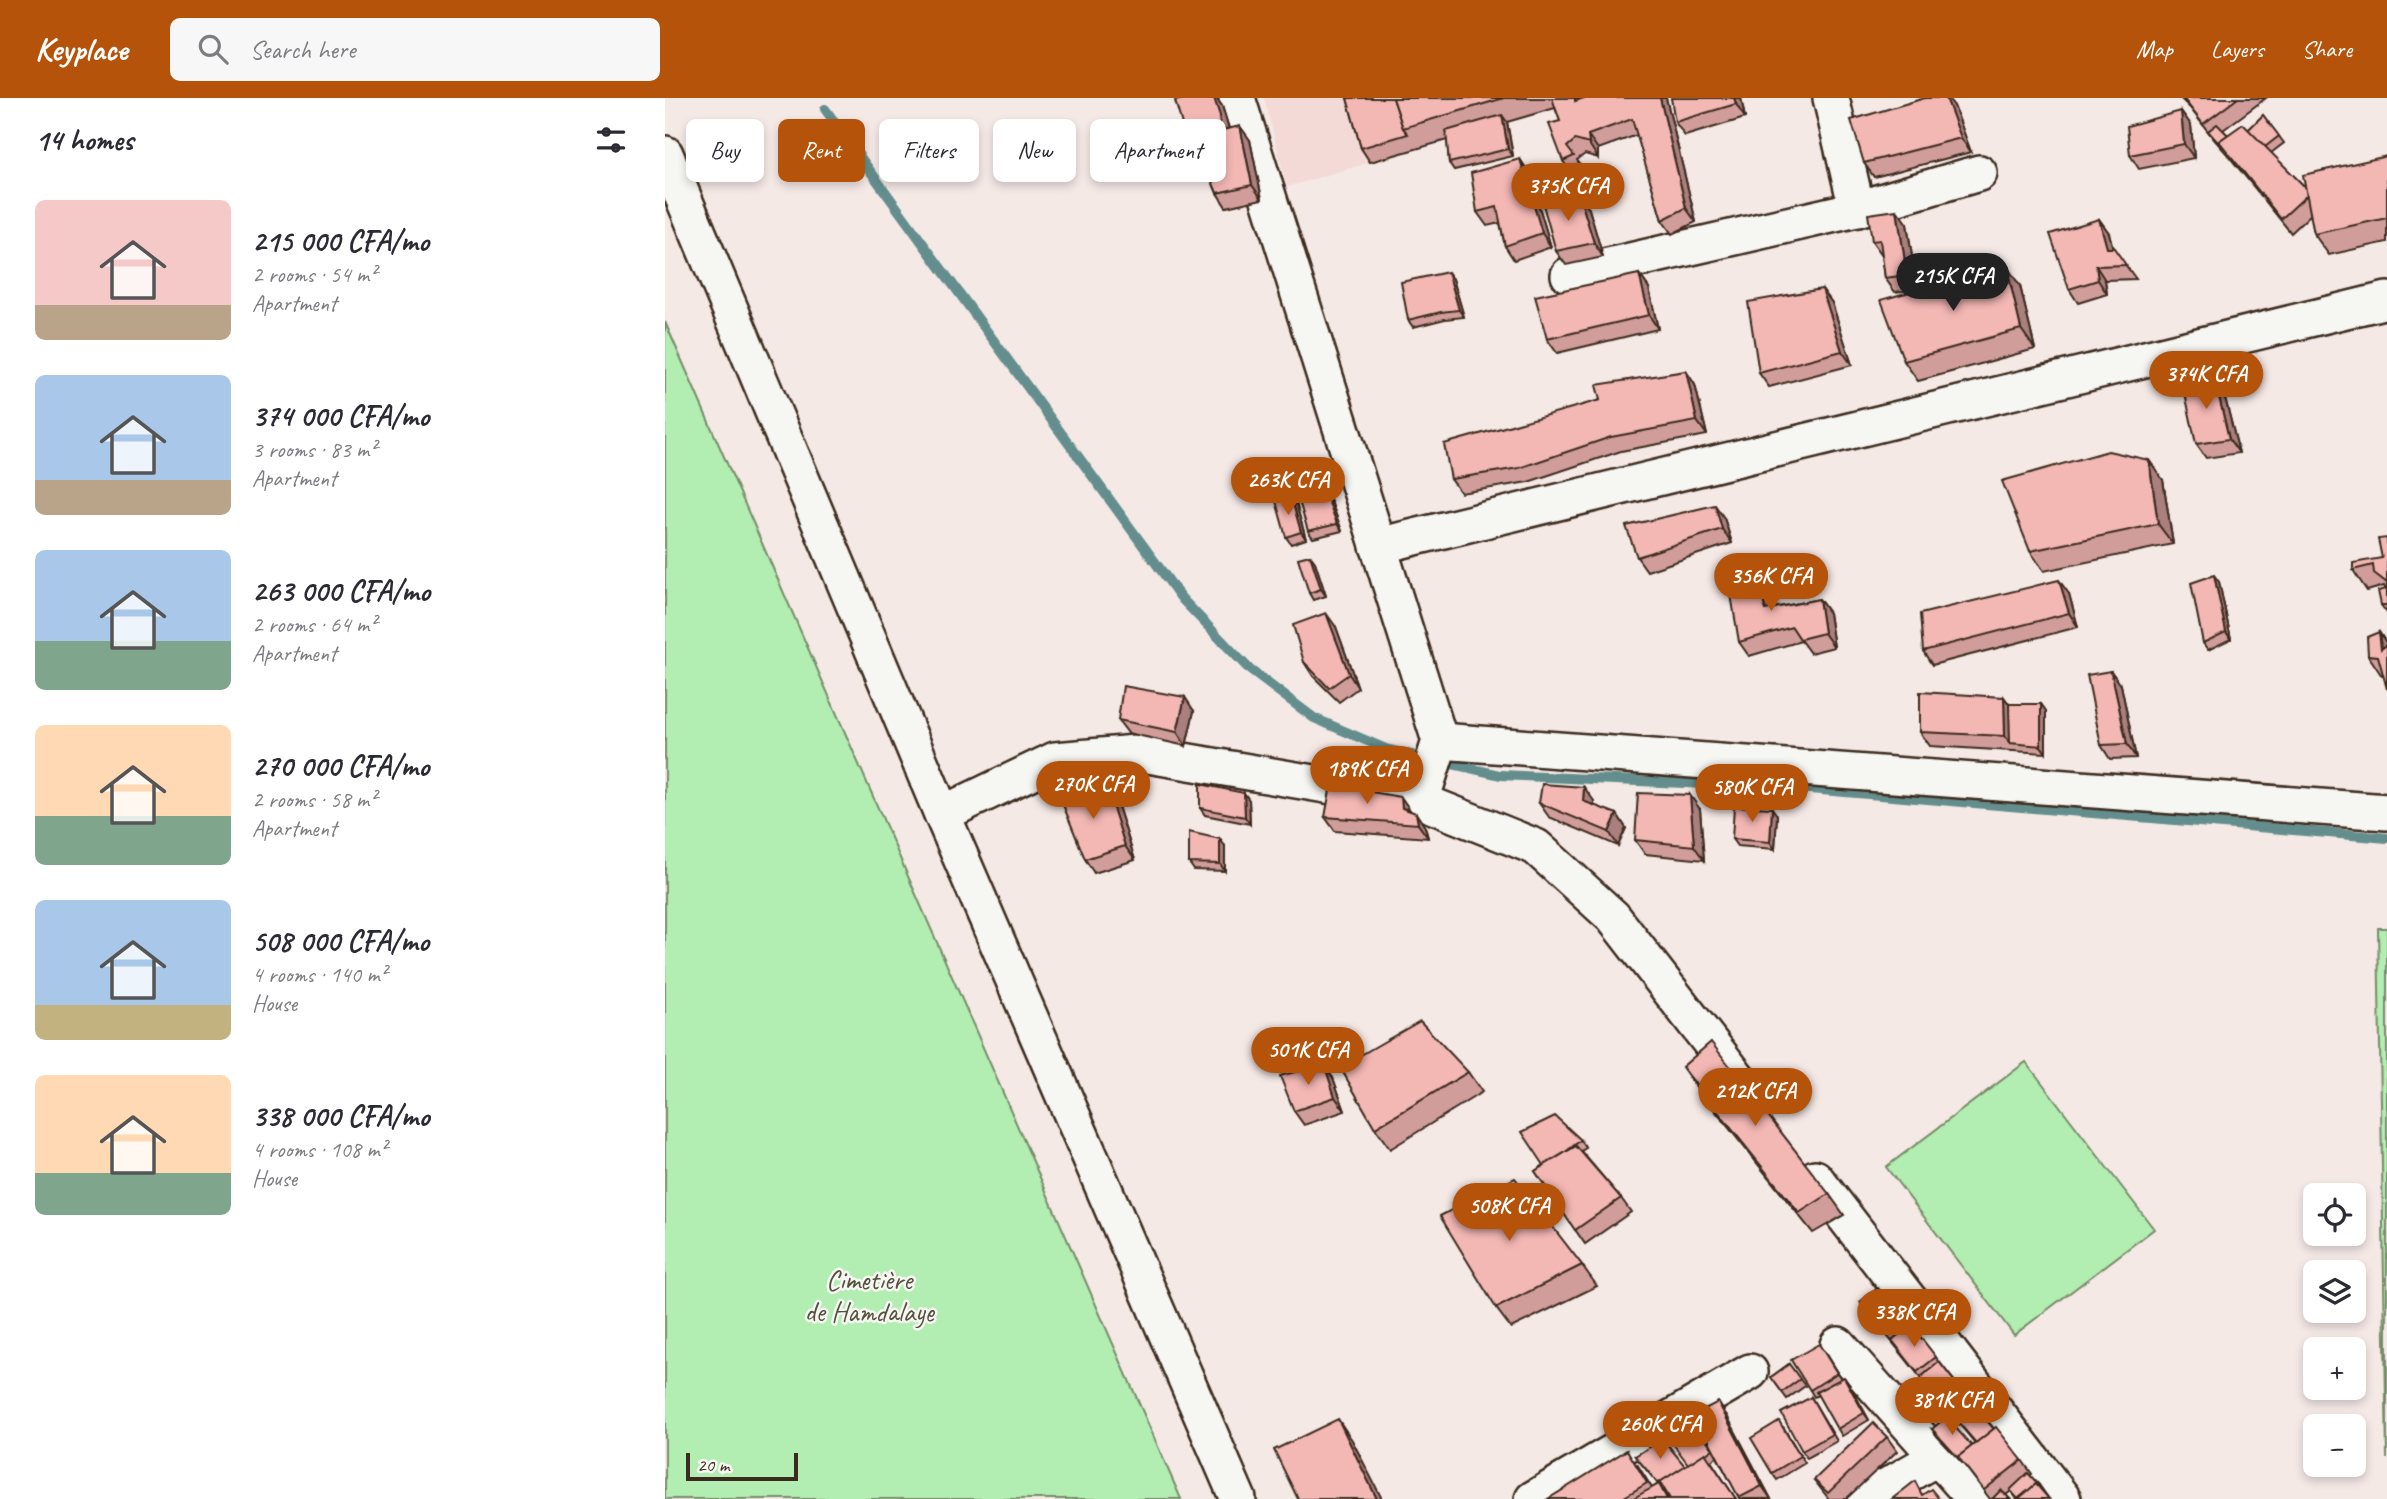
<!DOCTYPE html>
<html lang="en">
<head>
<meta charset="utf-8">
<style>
  :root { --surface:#fff; --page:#f7f7f7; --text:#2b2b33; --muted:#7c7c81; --accent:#b45309 }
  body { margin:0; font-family:Caveat,sans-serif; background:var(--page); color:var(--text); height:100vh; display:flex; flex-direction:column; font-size:26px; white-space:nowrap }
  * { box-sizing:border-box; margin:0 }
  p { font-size:23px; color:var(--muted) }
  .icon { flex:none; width:38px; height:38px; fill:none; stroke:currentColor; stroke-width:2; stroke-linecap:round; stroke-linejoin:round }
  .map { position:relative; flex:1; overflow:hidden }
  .side { display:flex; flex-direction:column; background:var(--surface); width:665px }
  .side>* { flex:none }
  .guide { position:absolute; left:21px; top:21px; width:665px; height:63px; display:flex; gap:14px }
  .tools { position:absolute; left:1638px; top:1085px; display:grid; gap:14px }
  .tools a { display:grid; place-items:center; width:63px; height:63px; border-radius:10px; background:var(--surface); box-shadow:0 4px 10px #0003; font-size:35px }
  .scale { position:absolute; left:21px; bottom:18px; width:112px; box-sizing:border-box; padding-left:7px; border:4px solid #3b2a1e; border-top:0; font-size:19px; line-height:24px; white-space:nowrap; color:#3b2a1e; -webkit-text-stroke:5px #f6f6f2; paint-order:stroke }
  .price { position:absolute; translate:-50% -60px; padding:0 16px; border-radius:24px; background:var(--accent); color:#fff; font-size:23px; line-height:46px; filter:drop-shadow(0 2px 4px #0008) }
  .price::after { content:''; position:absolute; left:50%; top:42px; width:21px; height:16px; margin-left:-10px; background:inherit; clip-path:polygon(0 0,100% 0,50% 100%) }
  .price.active { background:#222; color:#fff }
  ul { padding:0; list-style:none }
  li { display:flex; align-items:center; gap:21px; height:175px; padding:0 35px }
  li span { display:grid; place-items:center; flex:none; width:196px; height:140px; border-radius:10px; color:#555 }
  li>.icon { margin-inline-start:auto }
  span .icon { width:84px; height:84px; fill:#fffc; stroke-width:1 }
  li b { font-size:30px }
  h2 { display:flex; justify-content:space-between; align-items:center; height:84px; padding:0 35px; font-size:30px }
  .tag { padding:0 24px; border-radius:10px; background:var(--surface); box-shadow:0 4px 10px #0003; font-size:24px; line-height:63px }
  .tag.active { background:var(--accent); color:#fff }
  header { display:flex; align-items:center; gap:42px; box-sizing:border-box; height:98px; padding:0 35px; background:var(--accent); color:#fff }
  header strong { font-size:33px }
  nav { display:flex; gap:38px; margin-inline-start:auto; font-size:24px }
  .search { width:490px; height:63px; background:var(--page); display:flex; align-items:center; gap:18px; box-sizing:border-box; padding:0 24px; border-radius:10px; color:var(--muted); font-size:26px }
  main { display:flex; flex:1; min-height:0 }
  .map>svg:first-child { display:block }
</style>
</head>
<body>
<header>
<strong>Keyplace</strong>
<div class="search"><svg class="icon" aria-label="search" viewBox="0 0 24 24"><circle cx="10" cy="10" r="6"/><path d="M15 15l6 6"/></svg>Search here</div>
<nav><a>Map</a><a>Layers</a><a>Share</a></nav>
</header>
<main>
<section class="side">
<h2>14 homes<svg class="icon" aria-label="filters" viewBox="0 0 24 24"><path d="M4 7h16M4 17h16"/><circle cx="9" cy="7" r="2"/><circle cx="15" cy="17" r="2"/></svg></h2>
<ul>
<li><span style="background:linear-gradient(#f6c9c9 75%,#b9a48a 0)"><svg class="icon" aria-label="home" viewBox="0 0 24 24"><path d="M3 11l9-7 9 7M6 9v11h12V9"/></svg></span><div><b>215 000 CFA/mo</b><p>2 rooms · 54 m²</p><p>Apartment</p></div></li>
<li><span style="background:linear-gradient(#a9c7e8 75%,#b9a48a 0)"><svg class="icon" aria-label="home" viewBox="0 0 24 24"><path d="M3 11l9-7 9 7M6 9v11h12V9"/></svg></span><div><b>374 000 CFA/mo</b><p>3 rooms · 83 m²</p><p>Apartment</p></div></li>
<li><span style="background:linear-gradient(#a9c7e8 65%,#7fa58c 0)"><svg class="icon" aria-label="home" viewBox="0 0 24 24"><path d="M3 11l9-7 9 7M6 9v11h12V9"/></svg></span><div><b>263 000 CFA/mo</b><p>2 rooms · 64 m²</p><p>Apartment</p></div></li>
<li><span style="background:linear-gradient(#ffd9b3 65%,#7fa58c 0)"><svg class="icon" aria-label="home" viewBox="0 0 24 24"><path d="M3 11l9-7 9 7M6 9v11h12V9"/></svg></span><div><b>270 000 CFA/mo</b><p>2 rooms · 58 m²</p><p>Apartment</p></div></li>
<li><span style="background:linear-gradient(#a9c7e8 75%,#c2b280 0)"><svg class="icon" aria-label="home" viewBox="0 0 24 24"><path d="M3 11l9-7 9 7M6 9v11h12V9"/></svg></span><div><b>508 000 CFA/mo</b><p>4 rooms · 140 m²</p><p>House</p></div></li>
<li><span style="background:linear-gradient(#ffd9b3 70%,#7fa58c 0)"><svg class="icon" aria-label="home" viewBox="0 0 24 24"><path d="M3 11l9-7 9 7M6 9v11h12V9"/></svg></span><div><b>338 000 CFA/mo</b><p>4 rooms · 108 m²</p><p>House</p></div></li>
</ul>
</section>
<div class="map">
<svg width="1722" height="1401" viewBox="0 0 1722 1401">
  <rect width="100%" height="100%" fill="#f5e9e6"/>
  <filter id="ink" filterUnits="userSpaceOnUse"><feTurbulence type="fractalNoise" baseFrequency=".0143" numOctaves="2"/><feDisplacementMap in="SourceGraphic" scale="14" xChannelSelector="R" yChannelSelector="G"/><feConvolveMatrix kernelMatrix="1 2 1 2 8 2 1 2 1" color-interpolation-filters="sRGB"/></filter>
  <g filter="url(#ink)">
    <polygon fill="#f4dad7" points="599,0 922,0 622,89"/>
    <g fill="#b2edb2" stroke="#768c68" stroke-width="2">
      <polygon points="0,224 516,1401 0,1401"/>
      <polygon points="1713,830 1722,830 1722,1361"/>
      <polygon points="1361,964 1489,1131 1349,1237 1221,1069"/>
    </g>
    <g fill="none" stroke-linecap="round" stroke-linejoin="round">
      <polyline stroke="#648e8d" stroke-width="10" points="160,11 517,501 585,572 649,620 721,651 835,677 1133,690 1722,740"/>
      <defs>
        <g id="minor">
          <polyline points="572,0 775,643 756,703"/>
          <polyline points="1166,0 1192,111"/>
          <polyline points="0,56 277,716 573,1401"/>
          <polyline points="904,177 1192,111 1314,75"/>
          <polyline points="713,448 1722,202"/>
          <polyline points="775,643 1722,714"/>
          <polyline points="277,716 390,662 471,655 756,703 871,749 948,819 1075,983"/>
          <polyline points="1150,1080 1398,1401"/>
          <polyline points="1173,1247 1310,1401"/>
          <polyline points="868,1401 1085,1274"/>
          <polyline points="1200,1401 1273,1359"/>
        </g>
      </defs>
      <use href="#minor" stroke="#3b2a1e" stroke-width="40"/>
      <use href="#minor" stroke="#f6f6f2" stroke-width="35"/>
    </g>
    <g fill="#d19d9b" stroke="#3b2a1e" stroke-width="2">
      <polygon points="523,0 551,0 557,8 564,30 585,42 597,101 561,109 552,95 539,63 534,64 524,50"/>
      <polygon points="682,0 1001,0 1031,124 1007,136 997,122 972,37 933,51 933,60 920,56 912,62 919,72 907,77 898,63 895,23 890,10 842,24 848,58 789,72 784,65 782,42 705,64 696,50"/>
      <polygon points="1076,0 1080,20 1020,38 1010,24"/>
      <polygon points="1515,0 1601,0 1558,32 1563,37 1583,32 1598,17 1619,45 1606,55 1641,90 1722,58 1722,144 1664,157 1649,136 1646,116 1626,135 1563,57 1548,40 1525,10"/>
      <polygon points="1289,8 1306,54 1209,79 1199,65"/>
      <polygon points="1516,13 1526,27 1529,60 1474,71 1465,57"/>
      <polygon points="855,61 864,75 886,149 849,162 840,148 835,125 822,128 812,114"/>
      <polygon points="924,111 938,159 901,167 891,153"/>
      <polygon points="1434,121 1444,135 1448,150 1471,181 1440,182 1442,196 1413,205 1404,191"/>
      <polygon points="1242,126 1252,191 1230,194 1220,180 1217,157 1207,143"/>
      <polygon points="974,176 984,190 993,231 892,255 882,241"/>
      <polygon points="788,181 799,219 780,221 748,229 743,222"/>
      <polygon points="1355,188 1370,251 1253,283 1239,263"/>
      <polygon points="1157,191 1167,205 1187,267 1104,289 1094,275"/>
      <polygon points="1021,273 1030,287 1042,337 956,353 863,384 796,395 786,381 935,302"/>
      <polygon points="1558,292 1574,355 1541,360 1531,346"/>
      <polygon points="1498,382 1508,446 1379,473 1365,453"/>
      <polygon points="662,393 677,433 648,440 643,433"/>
      <polygon points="631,406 641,441 626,446 621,439"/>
      <polygon points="1059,420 1067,445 982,473 972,459"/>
      <polygon points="1722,440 1722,515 1716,507 1721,492 1719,488 1702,493 1688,472 1717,460"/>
      <polygon points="650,464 661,498 648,502 644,495"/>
      <polygon points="1554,484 1566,541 1543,552 1538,545"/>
      <polygon points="1103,488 1107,510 1154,501 1164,515 1169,549 1145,555 1136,543 1084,558 1074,544"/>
      <polygon points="1404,496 1413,529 1267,567 1258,553"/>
      <polygon points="671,529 693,590 674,604 648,578 639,564"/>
      <polygon points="1714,534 1722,546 1718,578 1717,578 1703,557"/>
      <polygon points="1456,587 1471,660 1445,661 1436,647"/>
      <polygon points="1339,599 1344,606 1376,606 1381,613 1381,655 1265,648 1255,634"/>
      <polygon points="529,613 521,648 463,635 453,622"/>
      <polygon points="579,695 584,702 585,726 540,717 535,710"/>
      <polygon points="451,702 470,762 429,775 420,761"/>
      <polygon points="929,703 929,708 952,716 961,730 953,748 884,719 874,705"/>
      <polygon points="1035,711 1039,762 980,756 970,742"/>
      <polygon points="745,713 760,729 763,740 670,733 660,719"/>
      <polygon points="1112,717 1110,751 1072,748 1067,741"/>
      <polygon points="560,748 560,773 529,772 524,765"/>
      <polygon points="1017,969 1164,1096 1179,1117 1148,1135 1031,989"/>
      <polygon points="803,974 817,994 725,1051 710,1030"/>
      <polygon points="668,980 680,1013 639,1027 629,1013"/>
      <polygon points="916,1042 921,1050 916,1053 956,1100 966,1114 920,1146 870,1073"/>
      <polygon points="917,1167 932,1188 846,1230 831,1210"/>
      <polygon points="1195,1204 1241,1224 1244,1228 1246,1227 1304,1302 1357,1362 1367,1376 1365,1378 1374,1387 1384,1401 1352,1401 1346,1393 1341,1397 1345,1401 1325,1401 1300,1368 1272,1338 1267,1331 1307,1348 1310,1345 1289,1320 1287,1321 1260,1287 1255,1280 1255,1279"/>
      <polygon points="1159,1253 1176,1281 1184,1286 1204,1322 1177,1338 1153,1297 1149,1299 1145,1292"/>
      <polygon points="1124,1266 1140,1288 1122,1301 1106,1279"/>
      <polygon points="1146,1299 1172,1343 1142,1360 1137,1353"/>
      <polygon points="1062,1318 1106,1401 1075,1401 1052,1359 1046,1363 1071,1401 1005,1401 998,1392 1004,1401 883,1401 972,1366 987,1390 993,1386 970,1358 1020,1368 1047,1349"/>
      <polygon points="1119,1330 1140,1365 1112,1382 1107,1375"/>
      <polygon points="1222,1339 1232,1353 1181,1401 1164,1401 1149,1382"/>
    </g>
    <g fill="#aa807e" stroke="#3b2a1e" stroke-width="2">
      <polygon points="549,0 551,0 557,8 564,32 554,33"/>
      <polygon points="995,0 1001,0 1031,124 1021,110"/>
      <polygon points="1069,0 1076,0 1080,20 1071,6"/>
      <polygon points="1281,0 1283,0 1289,8 1306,54 1296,40"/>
      <polygon points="1516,13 1526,27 1529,60 1519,46"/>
      <polygon points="837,17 842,24 848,58 843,51"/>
      <polygon points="575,28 585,42 597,101 587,87"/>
      <polygon points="923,37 933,51 933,60 924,46"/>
      <polygon points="855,61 864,75 886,149 877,135"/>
      <polygon points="914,97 924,111 938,159 929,145"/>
      <polygon points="1232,112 1242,126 1252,191 1242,177"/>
      <polygon points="1434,121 1444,135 1451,164 1442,150"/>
      <polygon points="1341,167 1355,188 1370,251 1356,231"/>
      <polygon points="1431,168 1440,182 1442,196 1433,182"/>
      <polygon points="783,174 788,181 799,219 794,212"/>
      <polygon points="974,176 984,190 993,231 984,217"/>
      <polygon points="1157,191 1167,205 1187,267 1177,253"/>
      <polygon points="1021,273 1030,287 1042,337 1032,323"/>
      <polygon points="1549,278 1558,292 1574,355 1564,341"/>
      <polygon points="1484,362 1498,382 1508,446 1493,426"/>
      <polygon points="657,386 662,393 677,433 672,426"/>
      <polygon points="626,399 631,406 641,441 636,434"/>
      <polygon points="1050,407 1059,420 1067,445 1057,431"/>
      <polygon points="645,457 650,464 661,498 656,491"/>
      <polygon points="1094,474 1103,488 1110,526 1100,512"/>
      <polygon points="1549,477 1554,484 1566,541 1561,534"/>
      <polygon points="1394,482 1404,496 1413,529 1404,515"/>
      <polygon points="1154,501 1164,515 1169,549 1159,535"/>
      <polygon points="661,515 671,529 693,590 684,576"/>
      <polygon points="1714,534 1722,546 1716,551"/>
      <polygon points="1446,573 1456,587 1471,660 1462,646"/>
      <polygon points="520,599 529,613 521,648 512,634"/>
      <polygon points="1339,599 1349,613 1345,645 1340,638"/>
      <polygon points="1376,606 1381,613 1381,655 1376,648"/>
      <polygon points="441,688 451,702 470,762 460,748"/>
      <polygon points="919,689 929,703 928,717 918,703"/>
      <polygon points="579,695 584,702 585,726 580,719"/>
      <polygon points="1025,697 1035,711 1039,762 1029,748"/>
      <polygon points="736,699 745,712 737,710"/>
      <polygon points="1107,710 1112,717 1110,751 1105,744"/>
      <polygon points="751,715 760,729 763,740 753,726"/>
      <polygon points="952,716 961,730 953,748 944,734"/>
      <polygon points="555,741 560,748 560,773 555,766"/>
      <polygon points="659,966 668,980 680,1013 670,999"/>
      <polygon points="1179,1279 1184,1286 1204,1322 1199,1315"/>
      <polygon points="1053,1304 1062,1318 1106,1401 1097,1388"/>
      <polygon points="673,1321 687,1342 717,1401 712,1401"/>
    </g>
    <g fill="#f3b7b4" stroke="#3b2a1e" stroke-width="2">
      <polygon points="523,0 549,0 555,18 554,33 575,28 587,87 552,95 533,49 524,50 510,3"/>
      <polygon points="682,0 728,0 738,30 743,36 696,50"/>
      <polygon points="728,0 839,0 738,30"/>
      <polygon points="887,0 910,0 910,3 919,0 995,0 1021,110 997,122 967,21 923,37 924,46 910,42 902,49 909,58 898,63 884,26 895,23"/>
      <polygon points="1006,0 1069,0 1071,6 1010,24"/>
      <polygon points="1260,0 1281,0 1296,40 1199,65 1186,22"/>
      <polygon points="1518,0 1573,0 1538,26"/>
      <polygon points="1516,13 1519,46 1465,57 1462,28"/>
      <polygon points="837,17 843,51 784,65 781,33"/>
      <polygon points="1598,17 1614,38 1600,49 1583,32"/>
      <polygon points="1552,26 1563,37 1554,43 1558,50 1543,33"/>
      <polygon points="1578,26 1641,90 1642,97 1616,121 1554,43"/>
      <polygon points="1722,58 1722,120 1649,136 1638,77"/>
      <polygon points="855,61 877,135 840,148 832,109 812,114 806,75"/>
      <polygon points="914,97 929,145 891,153 877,103"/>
      <polygon points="1232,112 1242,177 1220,180 1215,142 1207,143 1203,116"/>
      <polygon points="1434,121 1442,150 1449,150 1461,167 1431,168 1433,182 1404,191 1385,136"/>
      <polygon points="1341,167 1356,231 1239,263 1216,202"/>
      <polygon points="783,174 794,212 776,214 743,222 736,184"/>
      <polygon points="974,176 984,217 882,241 870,198"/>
      <polygon points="1157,191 1177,253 1094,275 1083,204"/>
      <polygon points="1021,273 1032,323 946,339 854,370 786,381 779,346 935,302 931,287"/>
      <polygon points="1549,278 1564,341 1531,346 1518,286"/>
      <polygon points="1443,353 1484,362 1493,426 1365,453 1337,383"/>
      <polygon points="657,386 672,426 643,433 631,393"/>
      <polygon points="626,399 636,434 621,439 611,403"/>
      <polygon points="1050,407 1057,431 972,459 961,428"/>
      <polygon points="1722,440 1722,485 1709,475 1708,467 1688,472 1688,465 1717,460 1713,441"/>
      <polygon points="645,457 656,491 644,495 633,460"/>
      <polygon points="1094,474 1100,512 1154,501 1159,535 1135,541 1127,529 1074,544 1064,485"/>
      <polygon points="1549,477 1561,534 1538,545 1526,485"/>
      <polygon points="1394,482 1404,515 1258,553 1255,516"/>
      <polygon points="1722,491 1722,507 1716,507 1713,493"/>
      <polygon points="661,515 684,576 664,590 639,564 628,527"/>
      <polygon points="1714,534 1716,551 1722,547 1722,591 1713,558 1703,557 1702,539"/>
      <polygon points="1446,573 1462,646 1436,647 1422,577"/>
      <polygon points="458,588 520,599 512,634 453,622"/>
      <polygon points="1255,594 1339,599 1340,638 1255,634"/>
      <polygon points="1344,606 1376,606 1376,648 1345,645"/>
      <polygon points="535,686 579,695 580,719 535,710"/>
      <polygon points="877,686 919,689 918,703 952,716 944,734 874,705"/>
      <polygon points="666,687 736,699 737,710 751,715 753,726 660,719"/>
      <polygon points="441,688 460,748 420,761 394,697"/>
      <polygon points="973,695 1025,697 1029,748 970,742"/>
      <polygon points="1069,708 1107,710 1105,744 1067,741"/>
      <polygon points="524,734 555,741 555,766 524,765"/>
      <polygon points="755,923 803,974 710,1030 675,969"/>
      <polygon points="1046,944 1164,1096 1134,1115 1017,969"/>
      <polygon points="659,966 670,999 629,1013 615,978"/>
      <polygon points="890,1018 916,1042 899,1055 879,1067 857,1034"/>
      <polygon points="911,1048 956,1100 910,1132 870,1073"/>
      <polygon points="850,1080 917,1167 831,1210 775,1118"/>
      <polygon points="1213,1190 1241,1224 1223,1238 1195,1204"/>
      <polygon points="1246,1227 1271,1259 1252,1274 1227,1242"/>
      <polygon points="1154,1246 1172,1275 1145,1292 1126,1262"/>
      <polygon points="1274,1264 1301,1298 1282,1314 1255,1280"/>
      <polygon points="1124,1266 1135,1281 1117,1294 1106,1279"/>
      <polygon points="1179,1279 1199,1315 1172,1331 1151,1294"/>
      <polygon points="1146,1299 1167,1336 1137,1353 1116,1315"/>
      <polygon points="1304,1302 1329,1331 1311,1345 1287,1317"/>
      <polygon points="1053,1304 1097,1388 1074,1400 1030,1316"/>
      <polygon points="1281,1319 1307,1348 1293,1359 1295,1362 1267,1331"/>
      <polygon points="673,1321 712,1401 633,1401 609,1352"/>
      <polygon points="1027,1322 1048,1351 1041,1356 1040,1355 1023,1366 1003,1339"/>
      <polygon points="1114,1323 1135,1358 1107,1375 1086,1340"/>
      <polygon points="1208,1325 1222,1339 1163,1395 1149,1382"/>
      <polygon points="1331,1329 1357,1362 1319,1392 1293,1359"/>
      <polygon points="998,1341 1020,1368 995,1384 997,1388 996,1389 970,1358"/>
      <polygon points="962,1352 982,1385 956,1401 883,1401"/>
      <polygon points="1040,1355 1071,1401 1005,1401 995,1384"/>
      <polygon points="1363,1375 1374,1387 1373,1388 1371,1386 1353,1401 1345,1392"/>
      <polygon points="1250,1383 1257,1397 1266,1391 1274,1401 1227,1401"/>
      <polygon points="994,1386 1002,1401 967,1401"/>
      <polygon points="1371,1386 1384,1401 1353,1401"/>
      <polygon points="1336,1392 1345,1401 1327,1401"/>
    </g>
  </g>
  <g text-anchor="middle" stroke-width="5" stroke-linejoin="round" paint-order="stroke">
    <g font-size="28" fill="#53513c" stroke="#f6f6f2">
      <text x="204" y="1191">Cimetière<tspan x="204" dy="32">de Hamdalaye</tspan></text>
    </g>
  </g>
</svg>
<div class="tools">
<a><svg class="icon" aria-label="locate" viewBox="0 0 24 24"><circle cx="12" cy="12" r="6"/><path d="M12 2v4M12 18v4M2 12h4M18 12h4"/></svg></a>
<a><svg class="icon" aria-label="layers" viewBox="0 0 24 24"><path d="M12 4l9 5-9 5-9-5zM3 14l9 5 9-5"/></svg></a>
<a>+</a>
<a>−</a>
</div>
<div class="scale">20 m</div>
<b class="price" style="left:903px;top:125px">375K CFA</b>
<b class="price active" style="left:1288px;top:215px">215K CFA</b>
<b class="price" style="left:1541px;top:313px">374K CFA</b>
<b class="price" style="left:623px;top:419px">263K CFA</b>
<b class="price" style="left:1106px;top:515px">356K CFA</b>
<b class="price" style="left:702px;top:708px">189K CFA</b>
<b class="price" style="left:428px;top:723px">270K CFA</b>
<b class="price" style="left:1087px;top:726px">580K CFA</b>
<b class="price" style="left:643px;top:989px">501K CFA</b>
<b class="price" style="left:1090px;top:1030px">212K CFA</b>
<b class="price" style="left:844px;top:1145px">508K CFA</b>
<b class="price" style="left:1249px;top:1251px">338K CFA</b>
<b class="price" style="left:1287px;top:1339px">381K CFA</b>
<b class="price" style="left:995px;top:1363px">260K CFA</b>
<div class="guide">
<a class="tag">Buy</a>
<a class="tag active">Rent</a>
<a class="tag">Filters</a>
<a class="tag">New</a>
<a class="tag">Apartment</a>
</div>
</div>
</main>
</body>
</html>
